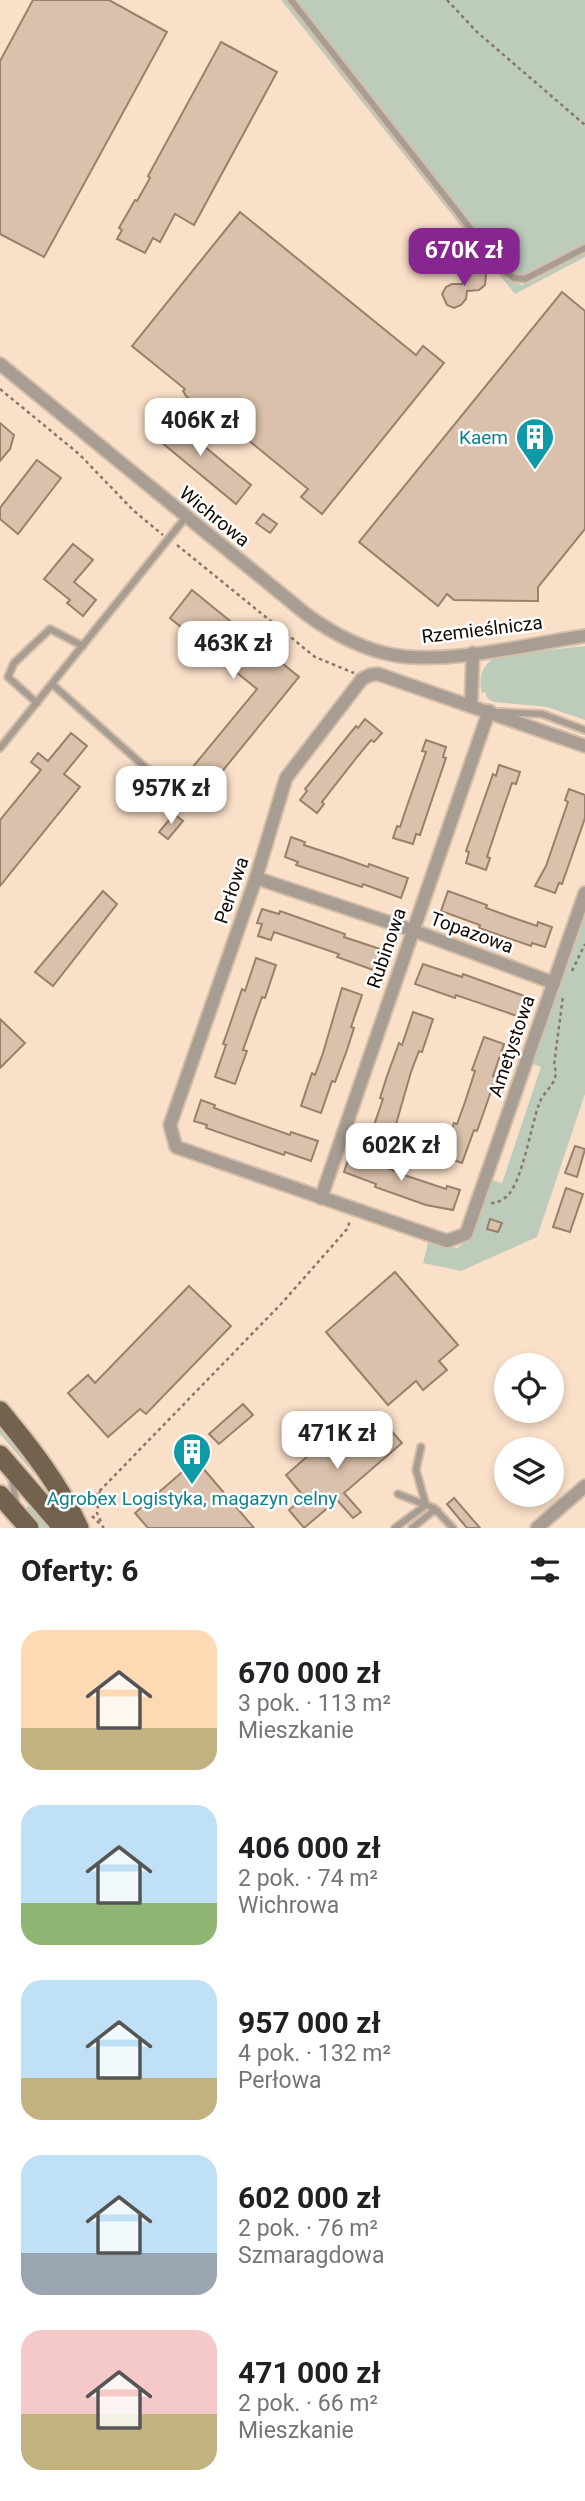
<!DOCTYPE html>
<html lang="pl">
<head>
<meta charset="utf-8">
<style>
  :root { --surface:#fff; --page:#f2f2f2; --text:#202124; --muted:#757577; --accent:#87268f }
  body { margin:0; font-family:Roboto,sans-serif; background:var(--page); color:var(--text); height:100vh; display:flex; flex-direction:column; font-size:26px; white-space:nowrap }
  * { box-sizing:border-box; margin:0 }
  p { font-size:23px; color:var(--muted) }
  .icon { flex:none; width:38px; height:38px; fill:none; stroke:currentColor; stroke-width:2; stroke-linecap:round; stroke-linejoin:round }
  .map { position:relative; height:1528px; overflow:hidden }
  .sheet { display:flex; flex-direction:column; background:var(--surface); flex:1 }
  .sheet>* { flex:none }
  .controls { position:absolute; left:494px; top:1353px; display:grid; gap:14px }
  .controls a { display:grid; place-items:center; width:70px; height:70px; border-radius:50%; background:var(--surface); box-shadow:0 4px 10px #0003; font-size:35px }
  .price { position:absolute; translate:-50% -60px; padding:0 16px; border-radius:14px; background:#fff; color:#222; font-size:23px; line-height:46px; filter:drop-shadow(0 2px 4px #0008) }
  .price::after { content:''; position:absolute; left:50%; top:42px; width:21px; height:16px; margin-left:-10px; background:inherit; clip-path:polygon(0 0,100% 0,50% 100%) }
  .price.current { background:var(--accent); color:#fff }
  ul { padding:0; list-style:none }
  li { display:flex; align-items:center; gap:21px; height:175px; padding:0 21px }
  li span { display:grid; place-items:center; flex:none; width:196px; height:140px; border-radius:21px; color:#555 }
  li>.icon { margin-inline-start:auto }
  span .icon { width:84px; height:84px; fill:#fffc; stroke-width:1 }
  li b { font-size:30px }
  h2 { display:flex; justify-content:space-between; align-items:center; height:84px; padding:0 21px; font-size:30px }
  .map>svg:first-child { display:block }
</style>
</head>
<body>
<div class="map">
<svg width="585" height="1528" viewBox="0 0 585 1528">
  <rect width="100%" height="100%" fill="#fae0c9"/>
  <g fill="#bccbba">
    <polygon points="281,0 286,0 507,280 522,285 529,283 585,253 585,257 515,294"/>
    <polygon points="294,0 585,0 585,245 527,274 517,274 507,269"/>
    <path d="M 585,646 L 585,720 L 547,707 L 494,702 L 488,699 L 485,692 L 482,693 C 477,677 484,662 498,656 Z"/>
    <polygon points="585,917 585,1094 537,1237 461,1271 423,1263 428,1243 457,1248 471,1238 492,1180 502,1183 541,1067 533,1064"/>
    <polygon points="0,1416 68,1513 0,1434"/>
    <polygon points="27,1506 34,1506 53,1528 38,1528 27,1511"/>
  </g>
  <g fill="#dbc1ab" stroke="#98806b" stroke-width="2">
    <polygon points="33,0 109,0 167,32 44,257 0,234 0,61"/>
    <polygon points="221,42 277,72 194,225 175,214 160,242 153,238 145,253 117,239 122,230 119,228 135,200 137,201 150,178 148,176"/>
    <polygon points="240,212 416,355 423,346 444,363 322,514 301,497 308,489 203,403 201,406 196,404 186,396 183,391 185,389 132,346"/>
    <polygon points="477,267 486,274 485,285 479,290 467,291 466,299 461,305 454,308 447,305 442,294 446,287 452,284 462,284 467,270"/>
    <polygon points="562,292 585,311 585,529 538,587 538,601 454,600 447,594 438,606 359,542"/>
    <polygon points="164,413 251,485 236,504 149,432"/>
    <polygon points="0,423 14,435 10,449 0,461"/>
    <polygon points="37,460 61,478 18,534 0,519 0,508"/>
    <polygon points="263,514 277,524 270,533 256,523"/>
    <polygon points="73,544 93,560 74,582 96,600 83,616 67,603 70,600 44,579"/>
    <polygon points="192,590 299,677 207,790 187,774 257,689 170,618"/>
    <polygon points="365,719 382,733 374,742 371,740 357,757 322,802 324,804 317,813 300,800 307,791 305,789 356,726 358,728"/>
    <polygon points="71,733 87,746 64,774 80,787 0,886 0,820 41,770 31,762 38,753 48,761"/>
    <polygon points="426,740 446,747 443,757 446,758 420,835 416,834 413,844 393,838 397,826 400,827 407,806 426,752 422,751"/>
    <polygon points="499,765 520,772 516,784 512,783 502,812 487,857 490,858 486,870 466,863 469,852 466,851 493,774 496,776"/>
    <polygon points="569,789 585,795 585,818 562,884 559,883 555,893 535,886 546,866 568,802 565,800"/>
    <polygon points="174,814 183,821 168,839 159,832"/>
    <polygon points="291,837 305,842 304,845 343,858 368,867 369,864 408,878 401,898 363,884 362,887 296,865 298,862 285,857"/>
    <polygon points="103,891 117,904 53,986 35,972"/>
    <polygon points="448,891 487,905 486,908 511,917 537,926 538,922 552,927 545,947 532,943 531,946 479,928 480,925 441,911"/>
    <polygon points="262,909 279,914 280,911 294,916 345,934 344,937 383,950 376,971 337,957 339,954 274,932 271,940 258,936 262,924 257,923"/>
    <polygon points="256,958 276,965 265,998 262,997 243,1050 247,1051 235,1084 215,1077 226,1045 223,1044 227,1033 242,989 245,991"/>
    <polygon points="423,964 462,977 463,974 527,997 523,1018 456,995 455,998 415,984"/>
    <polygon points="342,988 362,995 351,1027 354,1028 347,1050 335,1082 332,1081 321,1113 301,1106 312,1073 315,1075 323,1053"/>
    <polygon points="413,1012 433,1019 422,1052 419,1051 411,1072 392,1138 372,1131 383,1099 380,1098 387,1076 399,1043 402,1045"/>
    <polygon points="0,1019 25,1043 0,1068"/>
    <polygon points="484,1037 504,1044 493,1076 496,1077 481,1120 477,1131 474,1130 462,1163 442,1156 454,1123 457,1124 465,1102 475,1071 472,1070"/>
    <polygon points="201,1100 215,1105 214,1108 239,1117 290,1135 291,1132 318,1141 311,1161 285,1152 284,1155 206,1128 207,1125 194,1121"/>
    <polygon points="575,1146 585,1149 577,1177 565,1173"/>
    <polygon points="351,1152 383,1163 382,1166 407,1176 446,1189 447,1186 460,1190 453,1210 426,1205 375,1187 376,1184 344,1172"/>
    <polygon points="566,1188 583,1194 570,1232 553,1227"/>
    <polygon points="490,1219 502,1223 498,1232 487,1229"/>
    <polygon points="395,1272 458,1345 439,1361 447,1370 423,1390 416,1381 388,1405 326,1332"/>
    <polygon points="189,1286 231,1326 146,1414 140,1409 108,1437 68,1393 88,1375 95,1383"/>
    <polygon points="243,1404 253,1415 219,1444 209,1434"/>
    <polygon points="348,1421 367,1443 386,1425 402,1443 344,1493 361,1512 353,1518 337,1500 304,1528 289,1510 304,1497 286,1475"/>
    <polygon points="196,1460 254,1528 148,1528 135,1513"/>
    <polygon points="454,1498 480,1528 467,1528 447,1504"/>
  </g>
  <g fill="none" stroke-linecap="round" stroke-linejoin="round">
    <defs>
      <g id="service">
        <polyline points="291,0 503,270 514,278 525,279 585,248"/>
        <polyline points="52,684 164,784"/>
        <polyline points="37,703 8,677 14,663 50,629 83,646"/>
        <polyline points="499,712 542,714 585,730"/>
        <polyline points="0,748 186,517"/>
        <polyline points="421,1447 416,1470 426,1505"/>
        <polyline points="12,1479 16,1503"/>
        <polyline points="398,1494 426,1505"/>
        <polyline points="395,1528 426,1505 434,1508 453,1528"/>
        <polyline points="412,1528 432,1512 438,1511"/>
      </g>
      <g id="minor">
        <path d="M 0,364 L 306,614 C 332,633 361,649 393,655 C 447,665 529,644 585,636"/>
        <polyline points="471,705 473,653"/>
        <polyline points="585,746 378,674 370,675 362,679 286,778 256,878 170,1125 176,1147 447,1241 466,1234 585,893"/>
        <polyline points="256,878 412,930 554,983"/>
        <polyline points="321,1198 489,711"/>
        <polyline points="537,1528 585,1486"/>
      </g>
      <g id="primary">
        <path d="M 0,1411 C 30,1447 60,1485 79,1528"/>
        <polyline points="0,1455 63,1528"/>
        <polyline points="0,1495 29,1528"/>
      </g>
    </defs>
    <use href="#service" stroke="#d5bea9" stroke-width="10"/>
    <use href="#minor" stroke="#d5bea9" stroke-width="16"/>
    <use href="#primary" stroke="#d5bea9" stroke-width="23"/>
    <g stroke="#887768" stroke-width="2.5" stroke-dasharray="3.5 3.5" stroke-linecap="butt">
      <polyline points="447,0 477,32 585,125"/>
      <polyline points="0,389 79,454 134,511 163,535"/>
      <polyline points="177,545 315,657 354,673"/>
      <polyline points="572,971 585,944"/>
      <path d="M 491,1203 L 496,1203 C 500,1201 506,1198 509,1194 C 523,1177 531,1126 539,1104 C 544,1089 561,1083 554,1065 L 563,996"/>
      <polyline points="100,1491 97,1513 101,1522"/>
      <polyline points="85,1506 281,1304 348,1228 350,1219"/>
      <polyline points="92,1516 104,1528"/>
    </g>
    <use href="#service" stroke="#a79d92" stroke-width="6"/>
    <use href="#minor" stroke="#a79d92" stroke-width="12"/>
    <use href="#primary" stroke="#73624e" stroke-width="19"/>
  </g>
  <defs>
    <symbol id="building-pin" viewBox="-11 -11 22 30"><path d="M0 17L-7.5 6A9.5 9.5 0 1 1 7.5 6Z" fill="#0f9aa8" stroke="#fff"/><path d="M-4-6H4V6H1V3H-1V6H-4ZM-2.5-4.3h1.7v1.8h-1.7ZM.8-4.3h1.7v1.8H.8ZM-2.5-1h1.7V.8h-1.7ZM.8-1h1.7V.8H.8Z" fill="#fff"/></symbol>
  </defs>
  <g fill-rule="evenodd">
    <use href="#building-pin" x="513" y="415" width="44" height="60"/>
    <use href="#building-pin" x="170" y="1430" width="44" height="60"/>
  </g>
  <g text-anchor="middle" stroke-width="5" stroke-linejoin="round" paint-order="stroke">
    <g font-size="19" fill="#0d838f" stroke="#fff" text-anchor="end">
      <text x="508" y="444">Kaem</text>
      <text x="192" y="1505" text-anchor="middle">Agrobex Logistyka, magazyn celny</text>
    </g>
    <g font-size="19" fill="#120903" stroke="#fff">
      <text transform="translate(215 516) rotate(39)" y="7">Wichrowa</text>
      <text transform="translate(482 629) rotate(-7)" y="7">Rzemieślnicza</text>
      <text transform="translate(231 890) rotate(-71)" y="7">Perłowa</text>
      <text transform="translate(472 932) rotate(20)" y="7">Topazowa</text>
      <text transform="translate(386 948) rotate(-71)" y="7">Rubinowa</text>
      <text transform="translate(511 1046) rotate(-71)" y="7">Ametystowa</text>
    </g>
  </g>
</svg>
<div class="controls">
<a><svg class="icon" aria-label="locate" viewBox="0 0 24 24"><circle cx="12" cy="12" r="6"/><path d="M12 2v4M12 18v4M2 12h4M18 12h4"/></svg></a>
<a><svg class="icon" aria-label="layers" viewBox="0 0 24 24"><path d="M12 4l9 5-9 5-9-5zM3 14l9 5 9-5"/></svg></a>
</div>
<b class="price current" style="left:464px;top:288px">670K zł</b>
<b class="price" style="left:200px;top:458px">406K zł</b>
<b class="price" style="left:233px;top:681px">463K zł</b>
<b class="price" style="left:171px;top:826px">957K zł</b>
<b class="price" style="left:401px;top:1183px">602K zł</b>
<b class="price" style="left:337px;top:1471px">471K zł</b>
</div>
<section class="sheet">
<h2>Oferty: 6<svg class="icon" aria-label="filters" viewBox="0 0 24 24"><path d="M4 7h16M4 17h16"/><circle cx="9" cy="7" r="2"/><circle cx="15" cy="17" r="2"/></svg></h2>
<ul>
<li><span style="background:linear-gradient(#ffd9b3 70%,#c2b280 0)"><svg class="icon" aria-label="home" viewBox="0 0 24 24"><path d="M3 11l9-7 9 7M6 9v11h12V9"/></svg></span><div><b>670 000 zł</b><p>3 pok. · 113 m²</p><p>Mieszkanie</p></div></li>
<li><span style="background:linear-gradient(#bfe0f5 70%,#8fb573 0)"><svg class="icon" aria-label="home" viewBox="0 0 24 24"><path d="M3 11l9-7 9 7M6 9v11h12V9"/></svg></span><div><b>406 000 zł</b><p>2 pok. · 74 m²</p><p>Wichrowa</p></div></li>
<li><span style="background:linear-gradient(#bfe0f5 70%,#c2b280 0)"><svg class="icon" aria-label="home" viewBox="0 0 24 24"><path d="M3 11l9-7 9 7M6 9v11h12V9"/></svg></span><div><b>957 000 zł</b><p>4 pok. · 132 m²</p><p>Perłowa</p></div></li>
<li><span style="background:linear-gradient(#bfe0f5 70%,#9aa5b1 0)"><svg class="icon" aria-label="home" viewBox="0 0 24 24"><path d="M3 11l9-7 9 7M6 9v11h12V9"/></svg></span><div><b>602 000 zł</b><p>2 pok. · 76 m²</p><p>Szmaragdowa</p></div></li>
<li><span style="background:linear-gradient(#f6c9c9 60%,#c2b280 0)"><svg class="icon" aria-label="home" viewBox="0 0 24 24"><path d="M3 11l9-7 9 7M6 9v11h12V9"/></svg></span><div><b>471 000 zł</b><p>2 pok. · 66 m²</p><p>Mieszkanie</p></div></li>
</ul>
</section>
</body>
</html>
